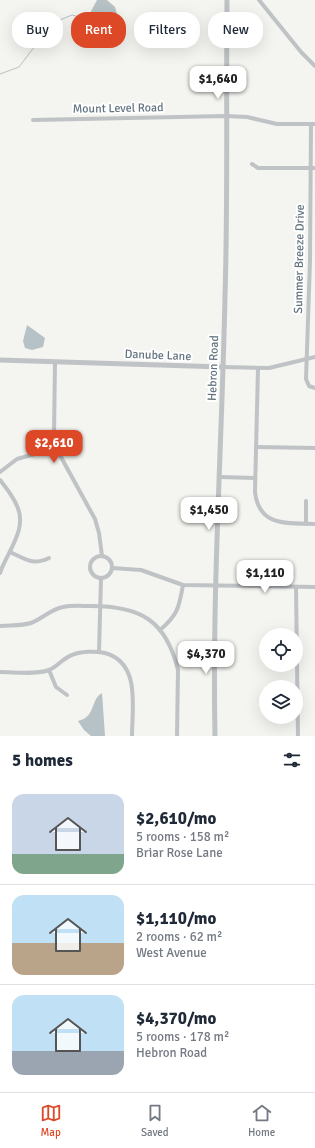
<!DOCTYPE html>
<html lang="en">
<head>
<meta charset="utf-8">
<style>
  :root { --surface:#fff; --page:#f6f6f7; --text:#1f2937; --muted:#747a83; --line:#e0e1e3; --accent:#dd4926 }
  body { margin:0; font-family:Signika,sans-serif; background:var(--page); color:var(--text); height:100vh; display:flex; flex-direction:column; font-size:15px; white-space:nowrap }
  * { box-sizing:border-box; margin:0 }
  p { font-size:13px; color:var(--muted) }
  .icon { flex:none; width:22px; height:22px; fill:none; stroke:currentColor; stroke-width:2; stroke-linecap:round; stroke-linejoin:round }
  .map { position:relative; height:736px; overflow:hidden }
  .sheet { display:flex; flex-direction:column; background:var(--surface); flex:1 }
  .sheet>* { flex:none }
  .guide { position:absolute; left:12px; top:12px; width:291px; height:36px; display:flex; gap:8px }
  .tools { position:absolute; left:259px; top:628px; display:grid; gap:8px }
  .tools a { display:grid; place-items:center; width:44px; height:44px; border-radius:50%; background:var(--surface); box-shadow:0 4px 16px #0002; font-size:20px }
  .price { position:absolute; translate:-50% -34px; padding:0 9px; border-radius:8px; background:#fff; color:#222; font-size:13px; line-height:26px; filter:drop-shadow(0 1px 2px #0008) }
  .price::after { content:''; position:absolute; left:50%; top:24px; width:12px; height:9px; margin-left:-6px; background:inherit; clip-path:polygon(0 0,100% 0,50% 100%) }
  .price.selected { background:var(--accent); color:#fff }
  ul { padding:0; list-style:none }
  li { display:flex; align-items:center; gap:12px; height:100px; padding:0 12px }
  li+li { border-top:1px solid var(--line) }
  li span { display:grid; place-items:center; flex:none; width:112px; height:80px; border-radius:12px; color:#555 }
  li>.icon { margin-inline-start:auto }
  span .icon { width:48px; height:48px; fill:#fffc; stroke-width:1 }
  li b { font-size:17px }
  h2 { display:flex; justify-content:space-between; align-items:center; height:48px; padding:0 12px; font-size:17px }
  .pill { padding:0 14px; border-radius:16px; background:var(--surface); box-shadow:0 4px 16px #0002; font-size:14px; line-height:36px }
  .pill.selected { background:var(--accent); color:#fff }
  .dock { display:flex; justify-content:space-around; align-items:center; height:56px; border-top:1px solid var(--line); background:var(--surface); font-size:11px; color:var(--muted) }
  .dock a { display:grid; justify-items:center; gap:2px }
  .dock .selected { color:var(--accent) }
  .map>svg:first-child { display:block }
</style>
</head>
<body>
<div class="map">
<svg width="315" height="736" viewBox="0 0 315 736">
  <rect width="100%" height="100%" fill="#f4f4f0"/>
  <g fill="#b6c2c6">
    <path d="M 97,0 L 107,0 L 115,7 L 117,14 C 108,23 98,20 87,19 Z"/>
    <polygon points="27,325 45,338 43,347 32,350 25,348 23,341"/>
    <path d="M 102,693 L 105,736 L 91,736 L 84,730 L 78,721 C 96,717 90,700 102,693 Z"/>
  </g>
  <g fill="none" stroke-linecap="round" stroke-linejoin="round">
    <polyline stroke="#b6c2c6" stroke-width="1" points="0,74 19,67 48,29 55,22 72,15 87,19"/>
    <g stroke="#bfc3c6" stroke-width="4">
      <polyline points="259,0 301,52 315,66"/>
      <polyline points="33,120 226,116 247,117 277,124 315,124"/>
      <polyline points="311,124 310,261 306,379 309,386 315,388"/>
      <polyline points="252,164 258,168 315,168"/>
      <polyline points="55,362 54,434 56,448 95,519 99,533 102,556"/>
      <polyline points="223,367 269,368 315,357"/>
      <path d="M 258,368 L 255,492 C 259,527 287,523 315,524"/>
      <polyline points="256,447 315,448"/>
      <polyline points="0,472 17,459 56,448"/>
      <polyline points="220,477 255,478"/>
      <path d="M 0,480 C 6,488 13,496 17,506 C 28,529 7,552 0,573"/>
      <polyline points="306,524 306,501"/>
      <path d="M 10,552 C 26,559 32,566 49,558"/>
      <circle cx="101" cy="567" r="11"/>
      <polyline points="112,568 141,570 183,585 315,587"/>
      <polyline points="296,587 298,736"/>
      <path d="M 0,626 C 10,625 21,626 31,623 C 42,619 51,609 63,607 C 72,605 82,606 91,606 C 140,606 166,620 178,670 L 177,736"/>
      <path d="M 160,630 C 178,615 179,607 183,585"/>
      <polyline points="99,652 101,578"/>
      <polyline points="49,670 56,687 67,695"/>
      <path d="M 0,672 C 15,672 35,675 49,670 C 57,667 63,658 72,655 C 81,651 96,651 105,653 C 141,663 132,707 132,736"/>
    </g>
    <g stroke="#bfc3c6" stroke-width="5">
      <polyline points="0,360 223,367"/>
      <path d="M 215,736 C 212,589 222,443 225,296 C 228,197 226,99 227,0"/>
    </g>
  </g>
  <g text-anchor="middle" stroke-width="4" stroke-linejoin="round" paint-order="stroke">
    <g font-size="12" fill="#637480" stroke="#fff">
      <text transform="translate(118 108) rotate(-1)" y="4">Mount Level Road</text>
      <text transform="translate(299 259) rotate(-89)" y="4">Summer Breeze Drive</text>
      <text transform="translate(158 355) rotate(2)" y="4">Danube Lane</text>
      <text transform="translate(213 368) rotate(-88)" y="4">Hebron Road</text>
    </g>
  </g>
</svg>
<div class="tools">
<a><svg class="icon" aria-label="locate" viewBox="0 0 24 24"><circle cx="12" cy="12" r="6"/><path d="M12 2v4M12 18v4M2 12h4M18 12h4"/></svg></a>
<a><svg class="icon" aria-label="layers" viewBox="0 0 24 24"><path d="M12 4l9 5-9 5-9-5zM3 14l9 5 9-5"/></svg></a>
</div>
<b class="price" style="left:218px;top:100px">$1,640</b>
<b class="price selected" style="left:54px;top:464px">$2,610</b>
<b class="price" style="left:209px;top:531px">$1,450</b>
<b class="price" style="left:265px;top:594px">$1,110</b>
<b class="price" style="left:206px;top:675px">$4,370</b>
<div class="guide">
<a class="pill">Buy</a>
<a class="pill selected">Rent</a>
<a class="pill">Filters</a>
<a class="pill">New</a>
</div>
</div>
<section class="sheet">
<h2>5 homes<svg class="icon" aria-label="filters" viewBox="0 0 24 24"><path d="M4 7h16M4 17h16"/><circle cx="9" cy="7" r="2"/><circle cx="15" cy="17" r="2"/></svg></h2>
<ul>
<li><span style="background:linear-gradient(#c9d6e8 75%,#7fa58c 0)"><svg class="icon" aria-label="home" viewBox="0 0 24 24"><path d="M3 11l9-7 9 7M6 9v11h12V9"/></svg></span><div><b>$2,610/mo</b><p>5 rooms · 158 m²</p><p>Briar Rose Lane</p></div></li>
<li><span style="background:linear-gradient(#bfe0f5 60%,#b9a48a 0)"><svg class="icon" aria-label="home" viewBox="0 0 24 24"><path d="M3 11l9-7 9 7M6 9v11h12V9"/></svg></span><div><b>$1,110/mo</b><p>2 rooms · 62 m²</p><p>West Avenue</p></div></li>
<li><span style="background:linear-gradient(#bfe0f5 70%,#9aa5b1 0)"><svg class="icon" aria-label="home" viewBox="0 0 24 24"><path d="M3 11l9-7 9 7M6 9v11h12V9"/></svg></span><div><b>$4,370/mo</b><p>5 rooms · 178 m²</p><p>Hebron Road</p></div></li>
</ul>
</section>
<nav class="dock">
<a class="selected"><svg class="icon" aria-label="map" viewBox="0 0 24 24"><path d="M3 6l6-2 6 2 6-2v14l-6 2-6-2-6 2zM9 4v14M15 6v14"/></svg>Map</a>
<a><svg class="icon" aria-label="saved" viewBox="0 0 24 24"><path d="M7 4h10v16l-5-4-5 4z"/></svg>Saved</a>
<a><svg class="icon" aria-label="home" viewBox="0 0 24 24"><path d="M3 11l9-7 9 7M6 9v11h12V9"/></svg>Home</a>
</nav>
</body>
</html>
